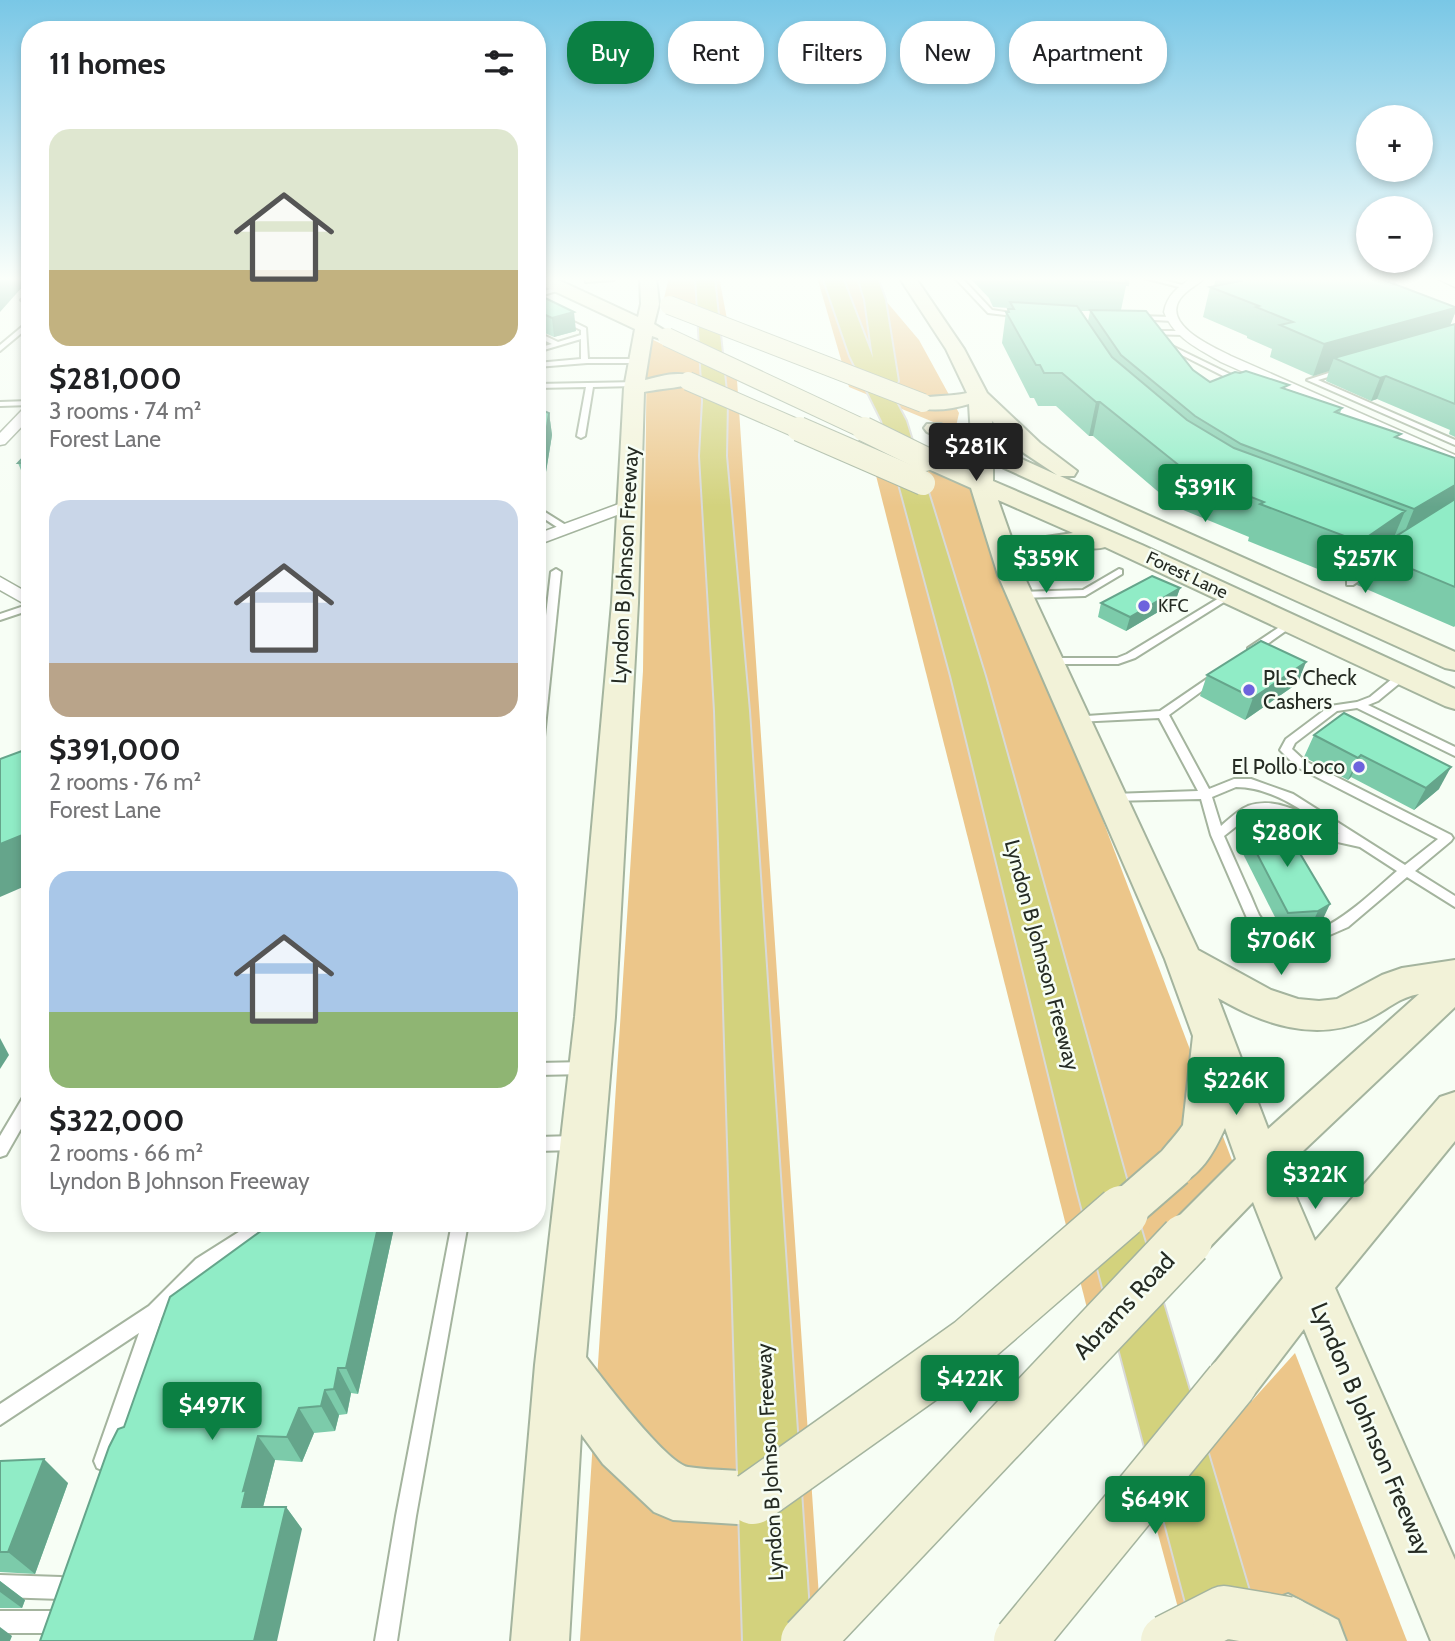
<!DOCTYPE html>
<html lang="en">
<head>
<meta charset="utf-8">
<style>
  :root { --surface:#fff; --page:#f6f6f6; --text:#202124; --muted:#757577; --accent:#0b8043 }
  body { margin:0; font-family:Cabin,sans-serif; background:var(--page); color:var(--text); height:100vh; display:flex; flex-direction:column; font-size:26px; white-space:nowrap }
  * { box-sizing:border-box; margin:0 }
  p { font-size:23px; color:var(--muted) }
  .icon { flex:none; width:38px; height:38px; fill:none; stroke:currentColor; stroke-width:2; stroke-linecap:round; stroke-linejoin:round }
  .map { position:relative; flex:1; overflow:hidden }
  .panel { position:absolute; left:21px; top:21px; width:525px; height:1211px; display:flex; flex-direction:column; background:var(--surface); border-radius:28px; box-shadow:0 4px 10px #0003 }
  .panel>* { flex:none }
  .guide { position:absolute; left:567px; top:21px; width:665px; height:63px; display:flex; gap:14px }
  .tools { position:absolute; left:1356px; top:105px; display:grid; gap:14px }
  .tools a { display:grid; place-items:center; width:77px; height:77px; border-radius:50%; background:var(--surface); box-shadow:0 4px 10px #0003; font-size:35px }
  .price { position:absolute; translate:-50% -60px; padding:0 16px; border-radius:7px; background:var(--accent); color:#fff; font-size:23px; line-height:46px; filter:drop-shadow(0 2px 4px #0008) }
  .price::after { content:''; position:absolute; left:50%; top:42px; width:21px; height:16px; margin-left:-10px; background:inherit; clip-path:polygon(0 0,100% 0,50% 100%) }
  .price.current { background:#222; color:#fff }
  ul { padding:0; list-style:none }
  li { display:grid; align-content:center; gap:14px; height:371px; padding:0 28px }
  li span { display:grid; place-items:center; height:217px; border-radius:21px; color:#555 }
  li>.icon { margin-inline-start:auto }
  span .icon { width:126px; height:126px; fill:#fffc; stroke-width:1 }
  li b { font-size:30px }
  h2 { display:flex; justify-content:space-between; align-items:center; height:84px; padding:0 28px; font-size:30px }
  .chip { padding:0 24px; border-radius:28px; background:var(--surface); box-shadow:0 4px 10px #0003; font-size:24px; line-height:63px }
  .chip.current { background:var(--accent); color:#fff }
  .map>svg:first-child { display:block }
</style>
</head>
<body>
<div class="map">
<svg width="1455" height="1641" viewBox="0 0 1455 1641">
  <rect width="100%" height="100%" fill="#f7fef5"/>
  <g fill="#ecc68a">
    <polygon points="669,277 719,277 730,335 662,307"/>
    <polygon points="817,277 866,277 869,281 919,340 959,413 955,431 849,387"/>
    <polygon points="647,337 737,380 819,1597 775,1641 580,1641 643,671"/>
    <polygon points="867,440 977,489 1238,1176 1090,1320"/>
    <polygon points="1295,1353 1407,1641 1187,1641 1152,1512"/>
  </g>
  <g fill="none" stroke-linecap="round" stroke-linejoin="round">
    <defs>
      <g id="service">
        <polygon points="954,277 961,277 992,310 1025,315 1022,317 988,313"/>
        <polygon points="1140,277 1152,277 1186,286 1183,288"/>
        <polygon points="561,286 563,289 537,297 537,293"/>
        <polygon points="30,293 28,300 30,307 21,300"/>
        <polygon points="537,304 586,328 588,359 637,359 640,361 637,363 587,363 537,367 537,363 581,359 581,339 537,352 537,348 552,344 537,337 537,332 558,342 581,335 581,330 537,309"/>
        <polygon points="1138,316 1172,317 1175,319 1172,321 1136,319 1135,318"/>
        <polygon points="30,320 30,326 0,351 0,345"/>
        <polygon points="1149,331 1183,331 1186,333 1183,335 1147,334 1146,333"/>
        <polygon points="1162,343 1166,343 1246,382 1239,384 1162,345"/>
        <polygon points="1338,370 1345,372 1318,380 1455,440 1455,445 1307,380"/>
        <polygon points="638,382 639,384 635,386 593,387 585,436 581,438 577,436 586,387 537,388 537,384"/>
        <polygon points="30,401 30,405 0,406 0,402"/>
        <polygon points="537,507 569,527 569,531 563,531 537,514"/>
        <polygon points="1373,564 1376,565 1376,569 1353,585 1347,585 1347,581"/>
        <polygon points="556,569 561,572 544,737 538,740 537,694 551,572"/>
        <polygon points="1119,569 1122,570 1122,574 1085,596 1019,598 1014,595 1019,592 1083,590"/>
        <polygon points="1229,592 1232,593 1232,597 1135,658 1118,664 1051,664 1046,661 1051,658 1117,658 1127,654"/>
        <polygon points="30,604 30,610 0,620 0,614"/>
        <polygon points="1290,620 1294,621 1294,625 1256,652 1248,652 1248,648"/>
        <path d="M 1217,672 L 1221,673 L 1222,675 L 1221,677 L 1169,715 L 1209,789 L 1234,779 L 1251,779 L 1293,794 L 1405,865 L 1438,839 L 1297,767 L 1280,750 L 1286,739 L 1330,706 L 1357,702 L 1370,697 L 1398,674 L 1406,674 L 1407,676 L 1406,678 L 1378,701 L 1368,705 L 1455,747 L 1455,756 L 1357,708 L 1337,711 L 1295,743 L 1292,749 L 1305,761 L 1451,835 L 1453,838 L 1451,841 L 1415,871 L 1455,896 L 1455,907 L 1407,877 L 1348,927 L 1302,947 L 1281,945 L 1262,936 L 1247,918 L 1211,835 L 1201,799 L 1109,801 L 1107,798 L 1113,794 L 1198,791 L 1159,718 L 1076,722 L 1070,719 L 1072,717 L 1160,711 ZM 1236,787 C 1274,787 1307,814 1339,834 L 1329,832 L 1327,828 C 1305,814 1276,796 1248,806 C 1238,810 1229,819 1221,826 L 1212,797 ZM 1260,811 L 1279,813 L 1308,827 L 1252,814 ZM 1243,821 L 1360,847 L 1397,871 C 1365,898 1295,972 1259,915 C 1255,907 1252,898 1248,890 C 1240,872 1232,854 1224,836 Z"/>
        <polygon points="586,1062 591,1064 594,1068 591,1072 586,1074 537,1075 537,1063"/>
        <polygon points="30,1093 30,1113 6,1155 0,1157 0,1136 25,1094"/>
        <polygon points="575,1136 581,1138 583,1143 581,1148 575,1150 537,1151 537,1137"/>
        <polygon points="253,1223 276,1223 274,1229 208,1271 162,1317 111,1468 104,1471 97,1468 94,1461 139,1333 0,1425 0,1404 149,1306 196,1259"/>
        <polygon points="452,1223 468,1223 416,1516 397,1641 375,1641 396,1516"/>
        <polygon points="0,1575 61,1577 68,1581 72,1588 68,1595 61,1599 0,1597"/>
        <polygon points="0,1611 50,1611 58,1614 61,1622 58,1630 50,1633 0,1633"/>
      </g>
      <g id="minor">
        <path d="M 1193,277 L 1206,277 C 1198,285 1187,289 1180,299 C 1162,325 1213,347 1231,356 L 1455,455 L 1455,466 L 1221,362 C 1199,349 1174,338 1164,312 C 1167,295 1178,287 1193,277 Z"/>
        <polygon points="1437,277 1455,279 1455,287 1438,279"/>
        <polygon points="30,406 30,418 5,444 0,445 0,433 25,407"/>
        <polygon points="627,501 633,503 635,506 633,509 537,545 537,534"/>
        <polygon points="0,577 30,594 30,607 0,590"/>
      </g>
      <g id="secondary">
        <path d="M 537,277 L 552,277 L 638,317 L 641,304 L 640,277 L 656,277 L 659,304 L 654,324 L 672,335 L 663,340 L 652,336 L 645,380 C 660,376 686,368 698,381 C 692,387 656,389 644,392 L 638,603 L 615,1017 L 586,1357 C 602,1378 666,1463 688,1467 C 718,1472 743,1467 772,1479 L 780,1498 L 772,1517 L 753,1525 L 673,1520 L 654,1512 L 603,1464 L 581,1434 L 569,1641 L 511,1641 L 535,1365 L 575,1017 L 612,603 L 624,388 L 635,329 L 537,283 Z"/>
        <polygon points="585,277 616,277 614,280 586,282"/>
        <path d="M 899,277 L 915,277 L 964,349 L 987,393 L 1040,443 L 1077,471 L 1074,476 L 1060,476 L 1455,652 L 1455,670 L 1445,668 L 993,463 L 993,481 L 1142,545 L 1455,689 L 1455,709 L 1445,706 L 1105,547 C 1095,550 1087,548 1077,547 C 1053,546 1039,558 1024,576 L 1198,950 L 1271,990 L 1298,999 L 1319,1001 L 1337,999 L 1382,975 L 1402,968 L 1455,960 L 1455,1007 L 1284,1169 L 1315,1241 L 1440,1097 L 1455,1092 L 1455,1141 L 1335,1288 L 1455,1560 L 1455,1641 L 1431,1641 L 1304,1329 L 1249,1401 L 1231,1408 L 1213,1401 L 1206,1383 L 1213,1365 L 1283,1278 L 1253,1202 L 1202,1255 L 1186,1262 L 1170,1255 L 1163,1240 L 1170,1225 L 1236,1159 L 1225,1128 C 1213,1154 1201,1176 1174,1187 L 1158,1181 L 1152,1167 C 1160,1150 1173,1140 1183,1125 L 1193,1036 L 1165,959 L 998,575 L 971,488 L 917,464 L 914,459 L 917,454 L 925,452 L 971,471 L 971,453 L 927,432 L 924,428 L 927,424 L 941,424 L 971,437 L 969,404 C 952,409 934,412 916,407 L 913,403 L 916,399 C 933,395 950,397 967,393 L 946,349 ZM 992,421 L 1024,453 L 1057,475 L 993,446 ZM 998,500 L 1073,533 L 1039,538 L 1017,554 ZM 1419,994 L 1268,1129 L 1218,998 C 1264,1025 1315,1042 1366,1020 C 1384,1012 1399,997 1419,994 Z"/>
        <polygon points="1288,1594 1338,1620 1346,1641 1266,1641 1259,1623 1267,1602"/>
      </g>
      <g id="motorway">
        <polygon points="696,277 714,277 727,401 726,456 749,711 811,1641 743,1641 715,711 700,456 703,401"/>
        <polygon points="823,277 842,277 873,358 865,300 858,277 877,277 885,300 898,381 895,386 888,387 906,421 985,676 1129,1189 1264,1641 1196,1641 1077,1189 951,676 882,421 850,356"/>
      </g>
    </defs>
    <use href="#service" stroke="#a4b49e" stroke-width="4"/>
    <use href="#minor" stroke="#a4b49e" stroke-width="3"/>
    <use href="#secondary" stroke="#a4b49e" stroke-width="4"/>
    <use href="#motorway" stroke="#d8d9d7" stroke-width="4"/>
    <use href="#service" fill="#fff" fill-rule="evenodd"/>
    <use href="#minor" fill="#fff" fill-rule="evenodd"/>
    <use href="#secondary" fill="#f2f2d8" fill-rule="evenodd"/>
    <use href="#motorway" fill="#d3d27d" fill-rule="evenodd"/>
    <defs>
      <g id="secondary-bridge-far3">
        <polyline points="669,305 923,403"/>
        <polyline points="667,337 868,431"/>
        <polyline points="688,381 803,431"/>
      </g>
      <g id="secondary-bridge-far2">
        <polyline points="799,429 923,483"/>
        <polyline points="864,429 925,459"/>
      </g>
      <polyline id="secondary-bridge-far1" points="1120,1214 1174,1167"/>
      <g id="secondary-bridge">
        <polyline points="753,1498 971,1343 1122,1212"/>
        <polyline points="807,1641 1186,1240"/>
        <polyline points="1020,1641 1231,1383"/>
        <polyline points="1167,1641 1224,1612 1288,1623"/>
      </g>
    </defs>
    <use href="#secondary-bridge-far3" stroke="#a4b49e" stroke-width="20" stroke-linecap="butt"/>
    <use href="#secondary-bridge-far2" stroke="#a4b49e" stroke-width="26" stroke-linecap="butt"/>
    <use href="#secondary-bridge-far1" stroke="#a4b49e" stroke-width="44" stroke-linecap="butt"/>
    <use href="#secondary-bridge" stroke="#a4b49e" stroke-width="55" stroke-linecap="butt"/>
    <use href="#secondary-bridge-far3" stroke="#f2f2d8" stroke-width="18"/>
    <use href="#secondary-bridge-far2" stroke="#f2f2d8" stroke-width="24"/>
    <use href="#secondary-bridge-far1" stroke="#f2f2d8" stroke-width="40"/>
    <use href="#secondary-bridge" stroke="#f2f2d8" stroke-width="52"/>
  </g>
  <g fill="#7ccbaa" fill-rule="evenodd">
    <path d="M 969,277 L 1130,277 L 1129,286 L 1126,286 L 1121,310 L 1193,370 L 1210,382 L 1287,389 L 1342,408 L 1340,413 L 1399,438 L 1455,458 L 1455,626 L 1454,627 L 1357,585 L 1365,566 L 1345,580 L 1248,541 L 1249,537 L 1176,507 L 1093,436 L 1089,436 L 1056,406 L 1038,406 L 1034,398 L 1030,398 L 1002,343 L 1006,312 L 1009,308 L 993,307 L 989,298 ZM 1081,311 L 1090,311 L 1088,321 Z"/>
    <polygon points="1216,277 1376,277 1455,307 1455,313 1450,326 1455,324 1455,437 1449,434 1450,430 1377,399 1371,401 1326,381 1329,371 1313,376 1270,357 1272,349 1247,338 1247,336 1203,317 1210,287 1214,286"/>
    <polygon points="537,294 576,331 554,337 538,330 540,341 537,342"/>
    <polygon points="537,408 549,413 552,435 545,478 537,478"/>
    <polygon points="30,450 30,487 28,487 18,463"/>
    <polygon points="537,566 545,605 540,643 537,644"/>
    <polygon points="1180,588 1175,602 1126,631 1098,617 1101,603"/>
    <polygon points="1207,675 1298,683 1245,720 1200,696"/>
    <polygon points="1314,735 1439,789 1414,810 1351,777 1348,780 1304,757"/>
    <polygon points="1242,825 1283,825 1323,919 1311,926 1281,929 1236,840"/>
    <polygon points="272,1223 395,1223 358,1394 351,1393 347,1414 339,1415 335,1431 314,1433 302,1462 275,1460 263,1507 286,1507 302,1529 124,1427"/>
    <polygon points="0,1461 68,1483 35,1574 0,1572"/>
    <polygon points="0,1581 25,1600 22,1608 0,1608"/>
  </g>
  <g fill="#65a58b">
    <polygon points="6,277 30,277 30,283 24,285 0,312 0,283"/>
    <polygon points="1455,308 1455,313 1445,338 1334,358 1329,371 1313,376 1324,344"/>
    <polygon points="574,312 576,331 554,337 552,318"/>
    <polygon points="537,321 540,341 537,342"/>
    <polygon points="1386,376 1377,399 1371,401 1380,378"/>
    <polygon points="1096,402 1100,402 1093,436 1089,436"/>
    <polygon points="549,413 552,435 545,478 543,454"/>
    <polygon points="1455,485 1455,510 1401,541 1414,509"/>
    <polygon points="1405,511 1389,549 1371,552 1365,566 1345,580 1360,542"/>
    <polygon points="540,566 545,605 540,643 537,620 537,588"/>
    <polygon points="1180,588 1175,602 1126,631 1130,617"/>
    <polygon points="1306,662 1298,683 1245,720 1253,698"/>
    <polygon points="1361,755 1351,777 1348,780 1358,758"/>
    <polygon points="1451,767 1439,789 1414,810 1426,788"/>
    <polygon points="30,832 30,884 0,897 0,844"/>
    <polygon points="1330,904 1323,919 1311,926 1318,911"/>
    <polygon points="0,1038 9,1055 0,1069"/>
    <polygon points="379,1223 395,1223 358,1394 346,1368"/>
    <polygon points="338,1368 351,1393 347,1414 334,1389"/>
    <polygon points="325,1390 339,1415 335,1431 321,1406"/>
    <polygon points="299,1408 314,1433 302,1462 287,1437"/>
    <polygon points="258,1436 275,1460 262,1511 242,1507 243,1491"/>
    <polygon points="44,1459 68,1483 35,1574 8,1552"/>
    <polygon points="286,1507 302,1529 277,1641 254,1641"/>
    <polygon points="0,1581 25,1600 22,1608 0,1592"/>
    <polygon points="0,1627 12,1636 10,1641 0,1641"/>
  </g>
  <g fill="#90ecc6" stroke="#65a58b" stroke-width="2">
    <polygon points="0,277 6,277 0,283"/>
    <polygon points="997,277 1123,277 1127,283 997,278"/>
    <polygon points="1231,277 1376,277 1455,307 1455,308 1324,344 1280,325 1293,322 1256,307 1259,306 1210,287 1240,281"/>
    <polygon points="537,294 574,312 552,318 537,311"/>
    <polygon points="1010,302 1077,306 1112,357 1187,420 1234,448 1405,511 1360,542 1260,504 1264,502 1186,471 1100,402 1096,402 1062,373 1044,373 1040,365 1036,365 1006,312 1009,312 1008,309 1014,309"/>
    <polygon points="1090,310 1146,311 1193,370 1210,382 1235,372 1240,373 1246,371 1289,385 1282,388 1342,408 1335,412 1401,434 1395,437 1455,458 1455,485 1414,509 1241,444 1195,416 1121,355"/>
    <polygon points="1455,324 1455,404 1386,376 1380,378 1334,358"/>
    <polygon points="537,408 549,413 543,454 537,454"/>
    <polygon points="30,450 30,463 18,463"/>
    <polygon points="1455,499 1455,587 1371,552"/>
    <polygon points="537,566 540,566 537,588"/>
    <polygon points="1152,576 1180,588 1130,617 1101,603"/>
    <polygon points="1261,641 1306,662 1253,698 1207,675"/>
    <polygon points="1344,713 1451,767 1426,788 1361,755 1358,758 1314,735"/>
    <polygon points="30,748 30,832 0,844 0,759"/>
    <polygon points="1242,825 1283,825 1330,904 1318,911 1288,913"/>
    <polygon points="272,1223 379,1223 346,1368 338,1368 334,1389 325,1390 321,1406 299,1408 287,1437 258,1436 243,1491 246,1490 242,1507 286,1507 254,1641 40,1641 109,1447 118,1429 124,1427 170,1297"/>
    <polygon points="44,1459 8,1552 0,1552 0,1461"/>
  </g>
  <linearGradient id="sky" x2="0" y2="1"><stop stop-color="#79c7e6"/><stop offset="0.55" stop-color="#fbfffa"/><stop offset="1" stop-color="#fbfffa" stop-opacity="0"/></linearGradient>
  <rect width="1455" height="507" fill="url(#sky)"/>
  <g fill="#6d63dd" stroke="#f7fef5" stroke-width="2.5">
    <circle cx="1144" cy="606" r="7"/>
    <circle cx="1249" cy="690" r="7"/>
    <circle cx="1359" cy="767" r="7"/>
  </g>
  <g text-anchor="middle" stroke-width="5" stroke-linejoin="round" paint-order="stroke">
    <g font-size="18" fill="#252b23" stroke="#f7fef5">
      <text transform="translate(1187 575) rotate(25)" y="6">Forest Lane</text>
    </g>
    <g font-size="18" fill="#252b23" stroke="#f7fef5" text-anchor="start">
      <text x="1158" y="612">KFC</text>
    </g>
    <g font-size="21" fill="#252b23" stroke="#f7fef5">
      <text transform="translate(625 565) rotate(-87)" y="7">Lyndon B Johnson Freeway</text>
      <text transform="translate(1042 955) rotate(75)" y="7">Lyndon B Johnson Freeway</text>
      <text transform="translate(770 1462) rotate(-93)" y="7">Lyndon B Johnson Freeway</text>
    </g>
    <g font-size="21" fill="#252b23" stroke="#f7fef5" text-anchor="start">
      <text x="1263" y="685">PLS Check<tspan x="1263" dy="24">Cashers</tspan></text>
      <text x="1345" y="774" text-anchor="end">El Pollo Loco</text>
    </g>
    <g font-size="24" fill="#252b23" stroke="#f7fef5">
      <text transform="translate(1124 1306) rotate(-47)" y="8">Abrams Road</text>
      <text transform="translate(1371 1429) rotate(67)" y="8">Lyndon B Johnson Freeway</text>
    </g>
  </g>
</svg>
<div class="tools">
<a>+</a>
<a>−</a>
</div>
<b class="price current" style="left:976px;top:483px">$281K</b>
<b class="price" style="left:1205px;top:524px">$391K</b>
<b class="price" style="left:1046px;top:595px">$359K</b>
<b class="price" style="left:1365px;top:595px">$257K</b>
<b class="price" style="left:1287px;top:869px">$280K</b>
<b class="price" style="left:1281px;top:977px">$706K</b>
<b class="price" style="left:1236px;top:1117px">$226K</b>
<b class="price" style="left:1315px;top:1211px">$322K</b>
<b class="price" style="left:970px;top:1415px">$422K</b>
<b class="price" style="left:212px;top:1442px">$497K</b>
<b class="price" style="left:1155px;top:1536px">$649K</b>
<div class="guide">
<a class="chip current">Buy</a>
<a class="chip">Rent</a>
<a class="chip">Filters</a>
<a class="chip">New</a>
<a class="chip">Apartment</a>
</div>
<section class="panel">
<h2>11 homes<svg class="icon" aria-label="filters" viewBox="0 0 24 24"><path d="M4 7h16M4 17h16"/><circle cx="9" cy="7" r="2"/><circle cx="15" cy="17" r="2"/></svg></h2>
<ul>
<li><span style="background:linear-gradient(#dfe7d0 65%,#c2b280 0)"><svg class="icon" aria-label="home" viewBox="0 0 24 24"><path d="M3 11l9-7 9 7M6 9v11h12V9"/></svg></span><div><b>$281,000</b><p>3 rooms · 74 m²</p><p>Forest Lane</p></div></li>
<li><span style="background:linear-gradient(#c9d6e8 75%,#b9a48a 0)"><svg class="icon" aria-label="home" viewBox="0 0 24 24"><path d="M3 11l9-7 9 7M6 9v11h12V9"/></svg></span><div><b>$391,000</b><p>2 rooms · 76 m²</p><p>Forest Lane</p></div></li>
<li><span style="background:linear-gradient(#a9c7e8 65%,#8fb573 0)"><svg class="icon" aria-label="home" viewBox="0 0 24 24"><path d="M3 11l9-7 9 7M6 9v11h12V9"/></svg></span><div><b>$322,000</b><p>2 rooms · 66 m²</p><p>Lyndon B Johnson Freeway</p></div></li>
</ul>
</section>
</div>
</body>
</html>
